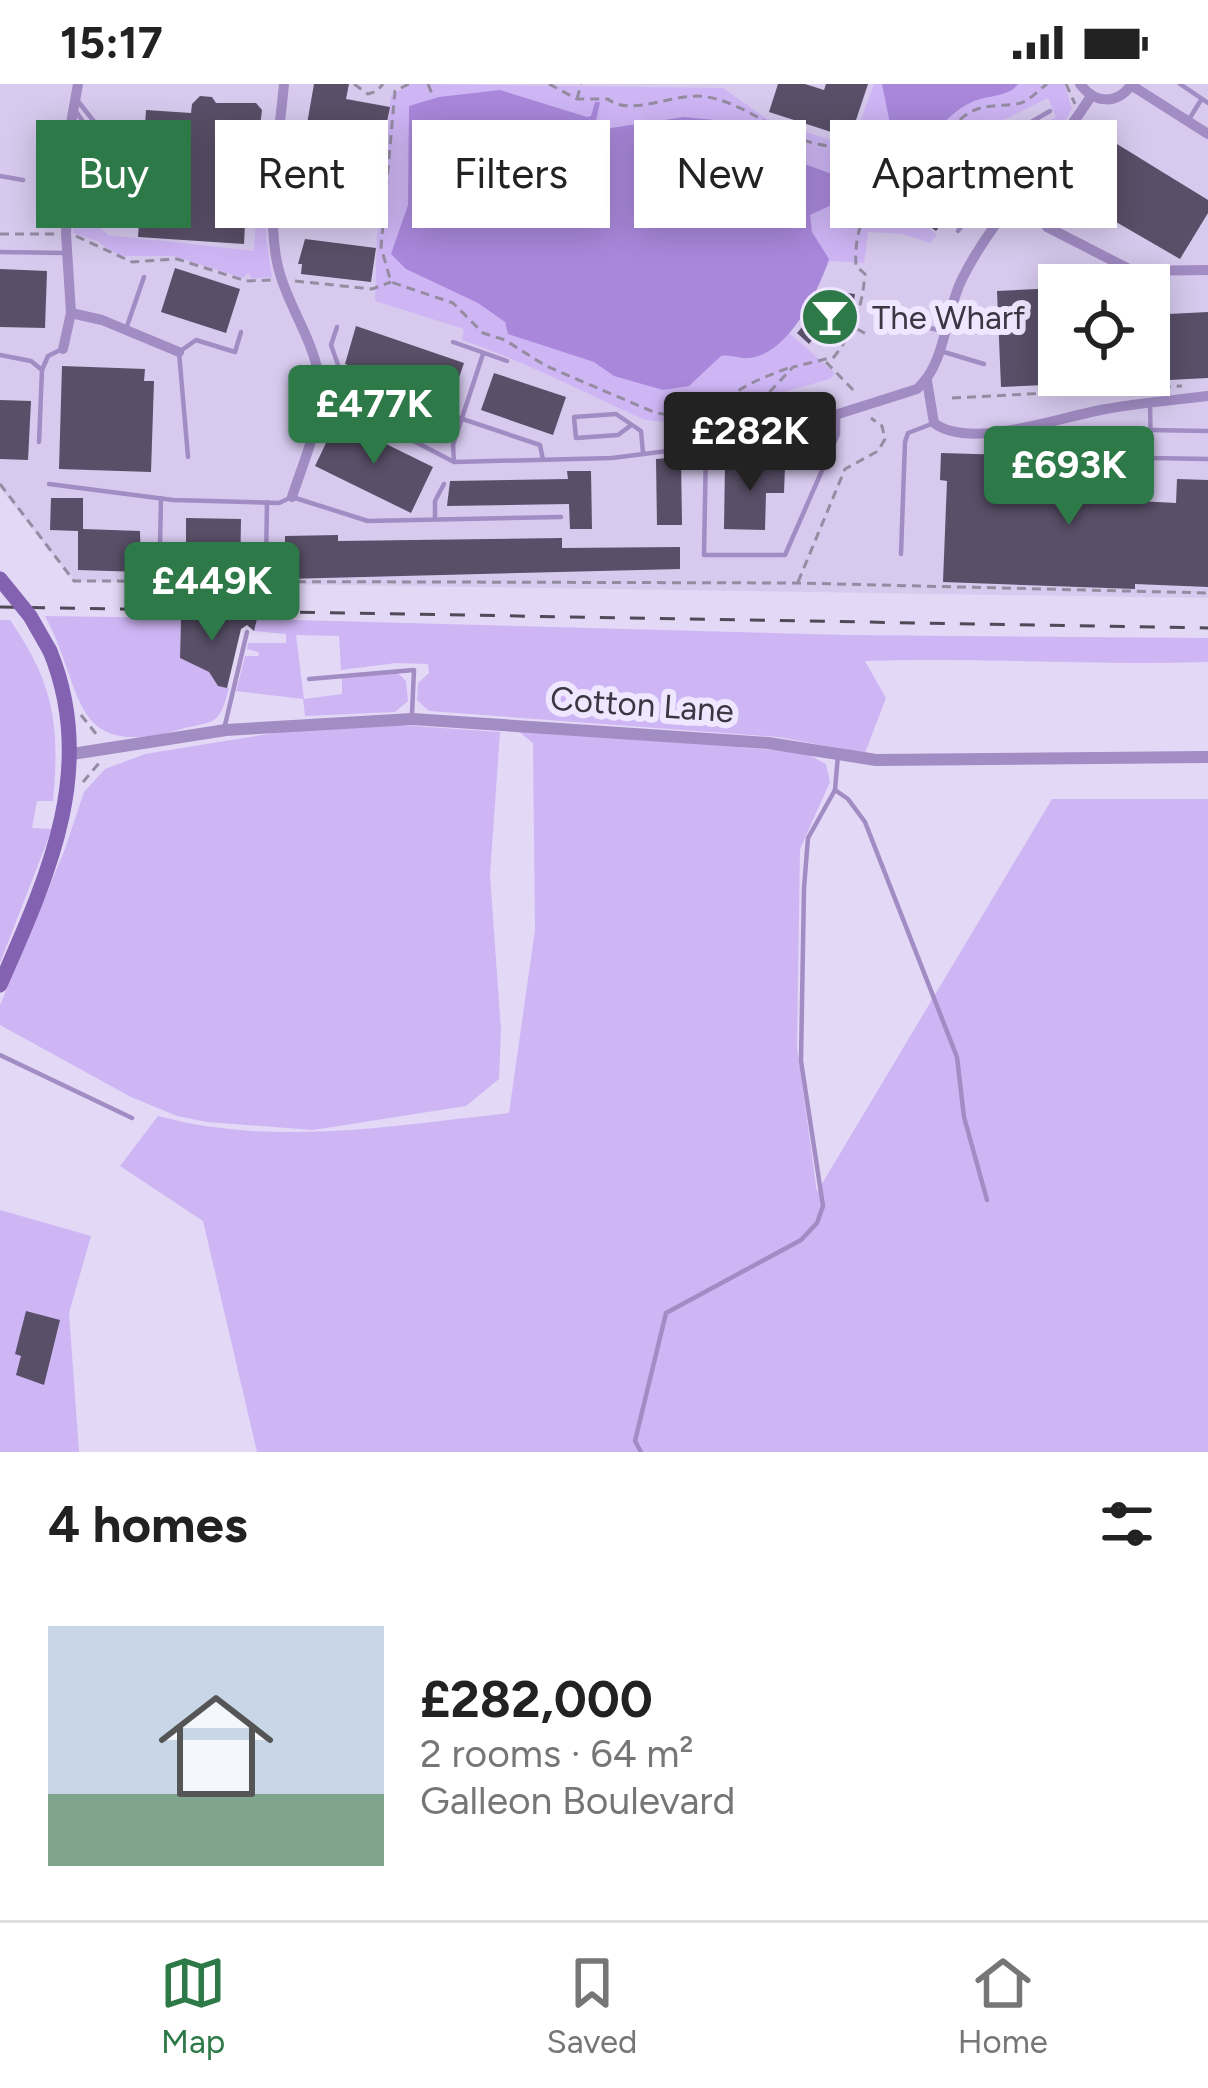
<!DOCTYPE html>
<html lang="en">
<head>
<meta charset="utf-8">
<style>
  :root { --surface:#fff; --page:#f6f6f6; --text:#222; --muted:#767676; --line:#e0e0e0; --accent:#2e7948 }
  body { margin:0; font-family:Figtree,sans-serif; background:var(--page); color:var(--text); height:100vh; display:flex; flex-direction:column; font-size:45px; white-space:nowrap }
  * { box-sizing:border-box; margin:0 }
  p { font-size:39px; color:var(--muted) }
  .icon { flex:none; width:66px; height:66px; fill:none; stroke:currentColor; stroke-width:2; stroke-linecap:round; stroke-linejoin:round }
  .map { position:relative; height:1368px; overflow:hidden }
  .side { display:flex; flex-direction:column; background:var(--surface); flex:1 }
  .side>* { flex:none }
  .banner { position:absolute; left:36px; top:36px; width:1137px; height:108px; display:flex; gap:24px }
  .controls { position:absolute; left:1038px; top:180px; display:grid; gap:24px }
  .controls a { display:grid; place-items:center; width:132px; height:132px; border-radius:0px; background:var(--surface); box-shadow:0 6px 30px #0003; font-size:60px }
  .price { position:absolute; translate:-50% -102px; padding:0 27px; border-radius:12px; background:var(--accent); color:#fff; font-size:39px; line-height:78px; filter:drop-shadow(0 3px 6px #0008) }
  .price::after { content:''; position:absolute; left:50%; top:72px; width:36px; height:27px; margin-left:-18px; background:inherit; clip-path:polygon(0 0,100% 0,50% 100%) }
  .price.active { background:#222; color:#fff }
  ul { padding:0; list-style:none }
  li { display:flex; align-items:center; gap:36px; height:300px; padding:0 48px }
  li+li { border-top:3px solid var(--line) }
  li span { display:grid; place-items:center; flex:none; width:336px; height:240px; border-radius:0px; color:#555 }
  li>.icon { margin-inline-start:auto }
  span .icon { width:144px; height:144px; fill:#fffc; stroke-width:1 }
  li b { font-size:51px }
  h2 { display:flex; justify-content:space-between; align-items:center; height:144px; padding:0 48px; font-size:51px }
  .pill { padding:0 42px; border-radius:0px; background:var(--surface); box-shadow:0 6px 30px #0003; font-size:42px; line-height:108px }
  .pill.active { background:var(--accent); color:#fff }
  .status { display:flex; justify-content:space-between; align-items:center; height:84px; padding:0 60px; background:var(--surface); direction:ltr }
  .status svg { height:33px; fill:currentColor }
  .tab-bar { display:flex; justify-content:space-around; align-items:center; height:168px; border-top:3px solid var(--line); background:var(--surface); font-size:33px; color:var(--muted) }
  .tab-bar a { display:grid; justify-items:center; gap:6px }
  .tab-bar .active { color:var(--accent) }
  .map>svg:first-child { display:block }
</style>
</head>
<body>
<div class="status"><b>15:17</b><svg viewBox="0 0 49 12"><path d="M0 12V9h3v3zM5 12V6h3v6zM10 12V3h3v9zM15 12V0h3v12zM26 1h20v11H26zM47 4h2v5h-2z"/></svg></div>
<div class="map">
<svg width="1208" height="1368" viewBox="0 0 1208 1368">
  <rect width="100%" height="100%" fill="#e3d8f6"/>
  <path fill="#d7caee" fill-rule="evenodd" d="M 0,0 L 1208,0 L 1208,514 L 74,497 L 0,404 ZM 1059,201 L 1149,201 L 1149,291 L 1059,291 Z"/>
  <g fill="#ceb6f5">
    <path d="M 412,0 L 723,4 L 767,35 L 851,63 L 874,0 L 1064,0 L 1072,24 L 1052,61 L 1042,40 L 1056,33 L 1048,14 L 995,40 L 993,35 L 978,39 L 979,51 L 954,55 L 955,81 L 915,132 L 937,151 L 930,159 L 903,150 L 868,148 L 864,179 L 830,177 L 789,249 L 835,289 L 830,295 L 780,309 L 745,332 L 725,353 L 686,354 C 677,331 657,342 638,333 C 580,306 523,277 462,256 L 464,245 L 375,217 L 377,150 L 391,11 Z"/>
    <polygon points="259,94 269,94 266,153 272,193 252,195 248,189 243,194 173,172 120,172 97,157 73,149 74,127 83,127 108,151 254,167"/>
    <path d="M 45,532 L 181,534 L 180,574 L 209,588 L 218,602 L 229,604 C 219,644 214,636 178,646 C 68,676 85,606 45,532 Z"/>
    <path d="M 257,535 L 848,551 L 1208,554 L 1208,578 C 1093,582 980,573 865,577 L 886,614 L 865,669 L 778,653 L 429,627 L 417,616 L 418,599 L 429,589 L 428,580 L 396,579 L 341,586 L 339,552 L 296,551 L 304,615 L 342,610 L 342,594 L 397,588 L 406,597 L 408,617 L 395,628 L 305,632 L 303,615 L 236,607 L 245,572 L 259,572 L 258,568 L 247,565 L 248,559 L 286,559 L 286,550 L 254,547 Z"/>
    <path d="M 0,536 L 10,536 C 54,600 60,640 53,717 L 37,717 L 32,744 L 52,745 L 0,879 Z"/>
    <polygon points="399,641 500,648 490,791 501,946 499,995 466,1022 313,1046 207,1038 177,1032 131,1013 0,941 0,921 65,765 84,708 105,685 145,670 292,646"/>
    <path d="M 514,644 L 784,667 L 807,670 L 826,680 L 830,698 L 800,765 L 797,963 L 817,1108 L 1052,715 L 1208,715 L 1208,1368 L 257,1368 L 203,1137 L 120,1082 L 158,1032 C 274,1063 391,1042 509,1029 L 535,846 L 533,659 Z"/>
    <polygon points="0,1126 91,1152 69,1229 79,1368 0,1368"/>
  </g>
  <path fill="#a988db" d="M 882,0 L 1018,0 C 1009,13 988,11 972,18 C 953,26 939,45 924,58 L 923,75 L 913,90 L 860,108 L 810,131 L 812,148 L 829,175 C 819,205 790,270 749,274 C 739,275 731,270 721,272 L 689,302 L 663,306 L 614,292 L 594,278 L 508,250 L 505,238 L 478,219 L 406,185 L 391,170 L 408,121 L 409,22 L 439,13 L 500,6 L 587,33 L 591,32 L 595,18 L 600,18 L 596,37 L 611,44 L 684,33 L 725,37 L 743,43 L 785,73 L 843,94 L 872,88 L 885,76 L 889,35 Z"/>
  <g fill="#594f68">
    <polygon points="314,0 349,0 346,15 390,23 382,63 341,56 343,46 307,40"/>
    <polygon points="778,0 805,0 824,6 826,0 868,0 850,54 769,28"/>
    <polygon points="200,12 212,13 216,19 256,19 262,26 260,42 254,47 251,79 248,79 244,160 138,153 146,26 191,29 192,20"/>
    <polygon points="1099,49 1208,116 1208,129 1180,175 1066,109"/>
    <polygon points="981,52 985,88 936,147 917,133 958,81 955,56"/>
    <polygon points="305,155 376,164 371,198 301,190 302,180 298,180"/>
    <polygon points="175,184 240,205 226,249 161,228"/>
    <polygon points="0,185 47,187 45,244 0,243"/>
    <polygon points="1059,204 1059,291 1094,291 1094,299 1001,303 997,207"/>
    <polygon points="839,208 855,210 850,244 842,254 836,248 827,259 816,251 809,260 797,249 822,220 836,231"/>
    <polygon points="1208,228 1208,294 1149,297 1149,231"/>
    <polygon points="356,242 464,279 451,317 345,280"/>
    <polygon points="62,282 145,285 144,297 154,297 151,388 59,385"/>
    <polygon points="494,289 566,313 553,351 481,326"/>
    <polygon points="0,316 31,317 28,376 0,375"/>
    <polygon points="337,336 433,383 411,429 315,382"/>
    <polygon points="941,369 1009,371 1009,384 1139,389 1138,417 1176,419 1177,395 1208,396 1208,503 1135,500 1135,505 943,498 947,397 940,396"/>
    <polygon points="681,373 682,441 657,441 656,375"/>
    <polygon points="725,380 785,382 784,409 766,409 765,446 724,445"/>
    <polygon points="567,387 591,387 592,445 570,445 569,420 447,422 450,397 568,395"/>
    <polygon points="51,414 83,414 83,445 140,447 141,488 78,486 78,447 50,446"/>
    <polygon points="186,434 241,435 240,492 186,491"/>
    <polygon points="338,451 338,457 562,454 562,464 680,463 680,485 285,495 285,452"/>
    <polygon points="181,534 257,535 254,547 247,541 241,545 227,604 218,602 209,588 180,574"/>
    <polygon points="26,1227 60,1236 44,1301 16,1291 21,1272 15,1270"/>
  </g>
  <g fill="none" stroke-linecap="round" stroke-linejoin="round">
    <g stroke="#948ca1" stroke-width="3" stroke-dasharray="9 6" stroke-linecap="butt">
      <polyline points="354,0 368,10 377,7 383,0"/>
      <path d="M 409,0 L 395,7 L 381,163 L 391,198 L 453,219 L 483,249 L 505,256 L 546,282 L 656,329 L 697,335 L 731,334 L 763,315 L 793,283 L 834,273 C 854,247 862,224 865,190 L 856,182 C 854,151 863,114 898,107 C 909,106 917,107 925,99 C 945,83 940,51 962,34 C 979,19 996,23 1016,20 C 1028,19 1037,7 1047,0"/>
      <polyline points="428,0 432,10"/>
      <path d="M 549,0 L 577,15 L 608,15 C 630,34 676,7 707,13 C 736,17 766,40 793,52 C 817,63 842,63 867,68 L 888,107"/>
      <polyline points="1066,0 1075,20"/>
      <polyline points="577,15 581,0"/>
      <polyline points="842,141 858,137"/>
      <polyline points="0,150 54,150"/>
      <polyline points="76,152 132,178 177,175 246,197 272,196"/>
      <polyline points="295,197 372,205 391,198"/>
      <polyline points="857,245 870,252"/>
      <polyline points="826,278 857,310"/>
      <polyline points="952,314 1182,302"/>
      <polyline points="687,315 722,332"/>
      <path d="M 716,326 C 737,302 762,294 791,283"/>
      <polyline points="684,334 711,351"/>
      <polyline points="721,351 739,333"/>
      <polyline points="0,400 74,497 797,499 1208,509"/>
      <polyline points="798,498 845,385 878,367 885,355 882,342 871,334"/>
      <polyline points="81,631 97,651"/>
      <polyline points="83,698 100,678"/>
    </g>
    <g stroke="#a18cc3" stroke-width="4.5">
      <polyline points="1180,0 1208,19"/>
      <polyline points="77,16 107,54"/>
      <polyline points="75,26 94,54 107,54"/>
      <polyline points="1188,37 1201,16"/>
      <polyline points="1028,39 1036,60"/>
      <polyline points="1007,82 1000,63 1002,55 1050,27"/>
      <polyline points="1007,82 1037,85"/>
      <polyline points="0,92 23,96"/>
      <polyline points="958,147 1007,82"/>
      <polyline points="0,168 66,169"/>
      <polyline points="880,233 943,247"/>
      <polyline points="127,242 144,193"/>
      <polyline points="337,243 331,261 343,295"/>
      <polyline points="453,258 507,277"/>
      <polyline points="944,268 984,280"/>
      <polyline points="0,271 31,277 42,286 39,358"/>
      <polyline points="42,286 48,272 62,265"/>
      <polyline points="1150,319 1151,374 1208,375"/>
      <polyline points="630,342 618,351 576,354 574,333 616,330 641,347 643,369"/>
      <polyline points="1149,346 1208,347"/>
      <polyline points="1020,349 1027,369 1118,371"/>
      <polyline points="706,364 704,471 785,471 838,350 838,333"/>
      <polyline points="188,373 179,268 196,256 235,268 241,248"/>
      <polyline points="543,376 540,361 343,295 339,318 454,378 612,374 691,364"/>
      <polyline points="454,378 453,361 483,270"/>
      <polyline points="49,400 173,416 279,419 292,413 368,437 561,433"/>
      <polyline points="161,414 160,461 177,462"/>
      <polyline points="435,434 435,417 444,400"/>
      <polyline points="901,470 905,358 908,349 934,339"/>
      <polyline points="266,477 267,418"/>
      <polyline points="309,595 414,586 412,630"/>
      <polyline points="225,641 247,548"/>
      <polyline points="835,706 848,715 865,738 957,973 964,1033 987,1116"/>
      <polyline points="0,971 132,1034"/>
      <polyline points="641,1368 635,1357 666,1229 801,1156 817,1139 823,1122 801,977 804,804 808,754 835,706 838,671"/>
    </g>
    <g stroke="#a18cc3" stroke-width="10">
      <polyline points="78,0 70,45 66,150 71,229 102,236 179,268"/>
      <path d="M 284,0 C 279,54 268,112 275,166 C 280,211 309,245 318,288 C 327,328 304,375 292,413"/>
      <path d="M 1080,0 C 1095,20 1117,21 1132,0"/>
      <polyline points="1131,1 1208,50"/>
      <polyline points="1047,143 1133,187 1208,186"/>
      <polyline points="63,265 71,229"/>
      <path d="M 927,297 L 934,339 C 971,367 1063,332 1106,325 C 1140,319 1174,316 1208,312"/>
      <path d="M 691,364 L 741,361 L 917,305 C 946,280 945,229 962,195 C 995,129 1052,75 1091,12"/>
    </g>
    <polyline stroke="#a18cc3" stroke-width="12" points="72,670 226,646 412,635 768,659 876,676 1208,673"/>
    <path stroke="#8362b2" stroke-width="15" d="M 0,901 C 48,792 98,684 50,567"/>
    <polyline stroke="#4f4a58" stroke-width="3" stroke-dasharray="15 15" stroke-linecap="butt" points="0,523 1208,544"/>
    <polyline stroke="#8362b2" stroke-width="15" points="0,495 30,532 50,567"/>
  </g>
  <defs>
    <symbol id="bar-disc" viewBox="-11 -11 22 22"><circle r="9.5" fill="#2e7948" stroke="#efe7ff"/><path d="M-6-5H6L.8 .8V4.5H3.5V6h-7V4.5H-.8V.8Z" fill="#fff"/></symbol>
  </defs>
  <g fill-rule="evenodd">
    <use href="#bar-disc" x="797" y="200" width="66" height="66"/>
  </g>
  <g text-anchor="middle" stroke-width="12" stroke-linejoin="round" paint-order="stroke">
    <g font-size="33" fill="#3b3642" stroke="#efe7ff" text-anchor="start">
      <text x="872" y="245">The Wharf</text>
    </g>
    <g font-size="33" fill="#3b3642" stroke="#efe7ff">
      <text transform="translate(642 620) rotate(4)" y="12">Cotton Lane</text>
    </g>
  </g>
</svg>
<div class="controls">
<a><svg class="icon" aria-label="locate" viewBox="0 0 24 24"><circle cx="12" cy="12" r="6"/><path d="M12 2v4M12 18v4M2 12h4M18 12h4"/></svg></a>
</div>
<b class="price" style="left:374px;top:383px">£477K</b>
<b class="price active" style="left:750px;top:410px">£282K</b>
<b class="price" style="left:1069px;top:444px">£693K</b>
<b class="price" style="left:212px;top:560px">£449K</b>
<div class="banner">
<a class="pill active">Buy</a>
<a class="pill">Rent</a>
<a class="pill">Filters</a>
<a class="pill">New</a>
<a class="pill">Apartment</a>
</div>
</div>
<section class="side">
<h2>4 homes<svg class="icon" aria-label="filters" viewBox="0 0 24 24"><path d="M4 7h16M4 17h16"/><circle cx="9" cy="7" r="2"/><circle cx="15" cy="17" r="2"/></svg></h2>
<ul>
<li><span style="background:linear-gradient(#c9d6e8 70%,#7fa58c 0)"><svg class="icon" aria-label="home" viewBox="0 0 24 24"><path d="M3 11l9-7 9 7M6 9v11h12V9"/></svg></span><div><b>£282,000</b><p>2 rooms · 64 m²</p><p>Galleon Boulevard</p></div></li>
</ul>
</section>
<nav class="tab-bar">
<a class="active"><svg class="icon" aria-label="map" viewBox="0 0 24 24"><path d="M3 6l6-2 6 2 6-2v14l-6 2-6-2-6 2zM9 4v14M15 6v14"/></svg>Map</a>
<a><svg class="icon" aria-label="saved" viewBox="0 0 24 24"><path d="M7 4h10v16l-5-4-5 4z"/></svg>Saved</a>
<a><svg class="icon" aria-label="home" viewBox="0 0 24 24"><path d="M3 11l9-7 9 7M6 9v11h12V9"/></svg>Home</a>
</nav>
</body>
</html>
